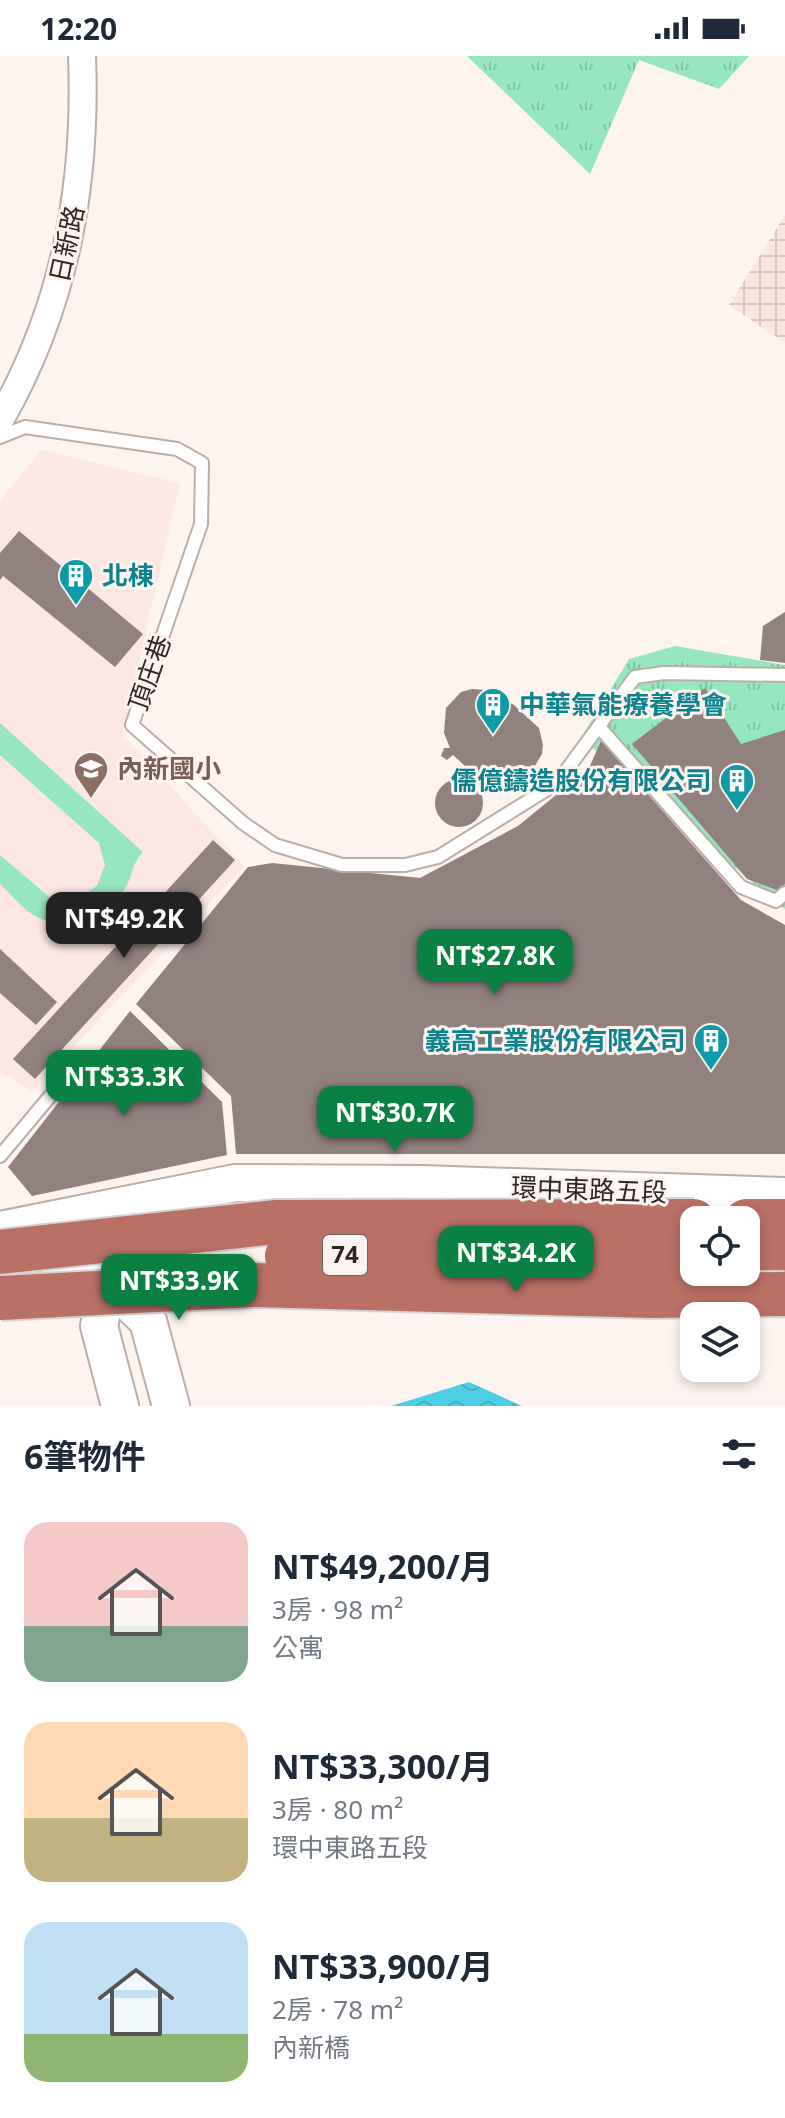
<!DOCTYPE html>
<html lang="zh-TW">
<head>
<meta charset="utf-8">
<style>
  :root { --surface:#fff; --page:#f2f2f3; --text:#1f2937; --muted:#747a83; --accent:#0b8043 }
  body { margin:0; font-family:"Noto Sans","Noto Sans TC",sans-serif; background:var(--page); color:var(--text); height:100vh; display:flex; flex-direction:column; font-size:30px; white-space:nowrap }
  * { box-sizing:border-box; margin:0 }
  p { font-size:26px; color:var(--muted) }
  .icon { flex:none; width:44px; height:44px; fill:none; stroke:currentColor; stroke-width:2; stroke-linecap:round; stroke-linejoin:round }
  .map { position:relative; height:1350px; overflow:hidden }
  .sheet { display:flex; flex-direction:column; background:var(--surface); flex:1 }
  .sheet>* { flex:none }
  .tools { position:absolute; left:680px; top:1150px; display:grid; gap:16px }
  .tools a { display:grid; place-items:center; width:80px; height:80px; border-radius:16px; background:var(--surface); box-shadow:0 4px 12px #0003; font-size:40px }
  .price { position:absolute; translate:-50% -68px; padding:0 18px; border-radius:16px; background:var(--accent); color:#fff; font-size:26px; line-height:52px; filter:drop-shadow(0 2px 4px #0008) }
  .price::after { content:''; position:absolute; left:50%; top:48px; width:24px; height:18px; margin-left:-12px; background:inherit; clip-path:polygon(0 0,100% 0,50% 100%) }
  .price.current { background:#222; color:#fff }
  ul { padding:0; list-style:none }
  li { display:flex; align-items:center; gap:24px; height:200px; padding:0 24px }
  li span { display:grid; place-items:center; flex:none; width:224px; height:160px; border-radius:24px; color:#555 }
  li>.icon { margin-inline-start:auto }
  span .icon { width:96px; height:96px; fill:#fffc; stroke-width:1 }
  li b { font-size:34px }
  h2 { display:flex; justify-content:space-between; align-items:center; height:96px; padding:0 24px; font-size:34px }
  .status { display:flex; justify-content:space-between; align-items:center; height:56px; padding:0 40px; background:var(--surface); direction:ltr }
  .status svg { height:22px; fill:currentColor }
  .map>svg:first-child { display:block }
</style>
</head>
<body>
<div class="status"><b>12:20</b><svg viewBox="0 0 49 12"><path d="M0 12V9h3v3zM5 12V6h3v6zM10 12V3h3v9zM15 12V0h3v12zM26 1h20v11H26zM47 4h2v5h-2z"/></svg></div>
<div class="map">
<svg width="785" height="1350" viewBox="0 0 785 1350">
  <defs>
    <pattern id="industrial-grid" width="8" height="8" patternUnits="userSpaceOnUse" patternTransform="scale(2)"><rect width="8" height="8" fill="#fce7e0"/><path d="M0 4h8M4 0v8" fill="none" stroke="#d8c6c0"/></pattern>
    <pattern id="grass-tufts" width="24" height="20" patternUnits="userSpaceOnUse" patternTransform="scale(2)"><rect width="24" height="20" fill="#96e6bf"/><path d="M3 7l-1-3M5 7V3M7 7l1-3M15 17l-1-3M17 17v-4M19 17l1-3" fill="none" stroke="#81c5a4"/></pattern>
    <pattern id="water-waves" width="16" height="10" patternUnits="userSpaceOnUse" patternTransform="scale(2)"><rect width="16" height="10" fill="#4ecee5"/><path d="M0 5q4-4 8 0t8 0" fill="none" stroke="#44b1c4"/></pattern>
  </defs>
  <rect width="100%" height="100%" fill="#fdf4f0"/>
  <polygon fill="url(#industrial-grid)" points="785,159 785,287 729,249"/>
  <polygon fill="#fce7e4" points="41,394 180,427 122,678 244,810 32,1035 0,1016 0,445"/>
  <g fill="url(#grass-tufts)">
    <polygon points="467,0 749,0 719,33 639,4 590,118"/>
    <polygon points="675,590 785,609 785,853 581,682 629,603"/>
  </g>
  <path fill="#96e6bf" d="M 0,667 L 143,796 C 131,808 133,821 124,834 C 108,861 68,876 37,861 C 24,855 11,838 0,828 L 0,799 L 55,846 L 77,843 L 97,830 L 105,809 L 99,787 L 0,699 Z"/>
  <polygon fill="url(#water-waves)" points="469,1326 522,1350 391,1350"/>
  <g fill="#91817f">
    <polygon points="19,475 143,578 115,611 3,520 0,524 0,497"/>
    <polygon points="785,556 785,607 760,604 763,570"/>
    <polygon points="705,632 741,688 785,674 785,828 777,834 747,823 632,688"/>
    <polygon points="472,633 487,634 514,649 539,672 543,689 542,698 533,713 502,727 504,732 498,737 491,733 494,726 466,711 453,699 447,704 441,700 444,692 450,692 444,677 446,652 461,636"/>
    <polygon points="601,685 741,844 785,869 785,1098 236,1098 231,1040 136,948 248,811 272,807 420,822 518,770 589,712"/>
    <circle cx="459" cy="747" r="24"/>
    <polygon points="213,784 235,804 35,1023 13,1003"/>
    <polygon points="0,893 57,946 36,969 0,937"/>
    <polygon points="130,955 222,1046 227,1099 32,1140 8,1111"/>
  </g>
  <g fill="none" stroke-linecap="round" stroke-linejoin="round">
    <defs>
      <g id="lane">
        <polyline points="0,381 25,371 177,393 202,407 201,468 132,669 243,767 275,789 342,809 405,809 438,801 557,727 635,621 664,617 785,619"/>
        <polyline points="600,672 741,831 776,845 785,837"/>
        <polyline points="0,1100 57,1032"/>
      </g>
      <path id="street" d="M 0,364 C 65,250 87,130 82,0"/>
      <g id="secondary">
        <polyline points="0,1174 235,1127 422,1128 785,1140"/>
        <polyline points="32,1185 55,1203 109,1227 148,1265 171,1350"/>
        <polyline points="109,1227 99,1270 120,1350"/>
      </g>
      <g id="highway">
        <polyline points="746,1165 785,1165"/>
        <polyline points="746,1197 785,1197"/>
      </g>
    </defs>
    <use href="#lane" stroke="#bcaea7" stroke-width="16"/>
    <use href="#street" stroke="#bcaea7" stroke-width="30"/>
    <use href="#secondary" stroke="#bcaea7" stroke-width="40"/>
    <use href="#highway" stroke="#d5d4d3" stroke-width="48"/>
    <use href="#lane" stroke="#fff" stroke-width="12"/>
    <use href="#street" stroke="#fff" stroke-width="26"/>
    <use href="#secondary" stroke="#fff" stroke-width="36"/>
    <use href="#highway" stroke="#b97065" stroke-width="44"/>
    <defs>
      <g id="highway-bridge">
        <polyline points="0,1196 275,1166 694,1165"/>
        <polyline points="287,1200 694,1197"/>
        <polyline points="0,1242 253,1229 653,1240 785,1238"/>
      </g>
    </defs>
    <use href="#highway-bridge" stroke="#d5d4d3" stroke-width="48" stroke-linecap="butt"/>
    <use href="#highway-bridge" stroke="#b97065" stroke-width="44"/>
  </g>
  <defs>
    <symbol id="building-pin" viewBox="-11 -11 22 30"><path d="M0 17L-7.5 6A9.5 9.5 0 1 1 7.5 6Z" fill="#0f9aa8" stroke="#fdf4f0"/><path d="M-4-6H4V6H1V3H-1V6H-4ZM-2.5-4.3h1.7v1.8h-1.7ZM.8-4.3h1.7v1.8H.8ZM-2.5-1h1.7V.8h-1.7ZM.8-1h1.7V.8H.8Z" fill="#fff"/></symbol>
    <symbol id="school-pin" viewBox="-11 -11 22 30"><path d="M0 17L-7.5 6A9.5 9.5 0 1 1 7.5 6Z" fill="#8d6e63" stroke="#fdf4f0"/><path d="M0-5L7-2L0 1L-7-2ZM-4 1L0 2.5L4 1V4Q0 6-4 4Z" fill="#fff"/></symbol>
  </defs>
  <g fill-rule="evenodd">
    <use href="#building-pin" x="56" y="500" width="40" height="54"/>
    <use href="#building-pin" x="473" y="629" width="40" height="54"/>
    <use href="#school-pin" x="71" y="693" width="40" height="54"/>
    <use href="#building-pin" x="717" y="705" width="40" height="54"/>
    <use href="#building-pin" x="691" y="965" width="40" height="54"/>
  </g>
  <g text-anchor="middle" stroke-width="6" stroke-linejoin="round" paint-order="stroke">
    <rect fill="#fdf4f0" stroke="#6b6461" stroke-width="2" x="323" y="1179" width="44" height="40" rx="6"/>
    <g font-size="24" font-weight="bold" fill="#2c2724">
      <text x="345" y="1207">74</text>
    </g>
    <g font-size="26" fill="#2c2724" stroke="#fdf4f0">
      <text transform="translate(67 188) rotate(-78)" y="9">日新路</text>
      <text transform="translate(150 617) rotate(-71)" y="9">頂庄巷</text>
      <text transform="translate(589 1134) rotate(2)" y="9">環中東路五段</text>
    </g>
    <g font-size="26" font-weight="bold" fill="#0d838f" stroke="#fdf4f0" text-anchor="start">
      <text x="102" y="529">北棟</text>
      <text x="519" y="658">中華氣能療養學會</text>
      <text x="711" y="734" text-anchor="end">儒億鑄造股份有限公司</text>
      <text x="685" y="994" text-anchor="end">義高工業股份有限公司</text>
    </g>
    <g font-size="26" font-weight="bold" fill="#785e54" stroke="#fdf4f0" text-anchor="start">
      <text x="117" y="722">內新國小</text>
    </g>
  </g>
</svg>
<div class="tools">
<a><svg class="icon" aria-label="locate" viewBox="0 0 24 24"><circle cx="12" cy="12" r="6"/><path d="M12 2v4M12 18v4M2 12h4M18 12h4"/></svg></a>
<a><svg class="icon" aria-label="layers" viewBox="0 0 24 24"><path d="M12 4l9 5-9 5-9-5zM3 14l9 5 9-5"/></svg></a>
</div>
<b class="price current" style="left:124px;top:904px">NT$49.2K</b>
<b class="price" style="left:495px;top:941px">NT$27.8K</b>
<b class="price" style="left:124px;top:1062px">NT$33.3K</b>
<b class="price" style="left:395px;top:1098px">NT$30.7K</b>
<b class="price" style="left:516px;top:1238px">NT$34.2K</b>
<b class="price" style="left:179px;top:1266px">NT$33.9K</b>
</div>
<section class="sheet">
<h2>6筆物件<svg class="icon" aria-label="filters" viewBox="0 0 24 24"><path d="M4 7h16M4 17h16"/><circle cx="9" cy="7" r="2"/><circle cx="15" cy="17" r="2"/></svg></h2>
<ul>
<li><span style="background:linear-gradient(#f6c9c9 65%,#7fa58c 0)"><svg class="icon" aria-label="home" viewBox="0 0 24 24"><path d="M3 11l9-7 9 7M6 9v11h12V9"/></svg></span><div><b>NT$49,200/月</b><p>3房 · 98 m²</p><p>公寓</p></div></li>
<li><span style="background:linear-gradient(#ffd9b3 60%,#c2b280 0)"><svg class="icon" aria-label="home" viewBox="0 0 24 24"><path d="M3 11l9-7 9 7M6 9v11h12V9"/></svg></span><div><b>NT$33,300/月</b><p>3房 · 80 m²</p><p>環中東路五段</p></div></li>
<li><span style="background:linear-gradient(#bfe0f5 70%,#8fb573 0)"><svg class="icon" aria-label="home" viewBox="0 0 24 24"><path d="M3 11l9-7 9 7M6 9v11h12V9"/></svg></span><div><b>NT$33,900/月</b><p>2房 · 78 m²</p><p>內新橋</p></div></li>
</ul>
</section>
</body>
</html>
